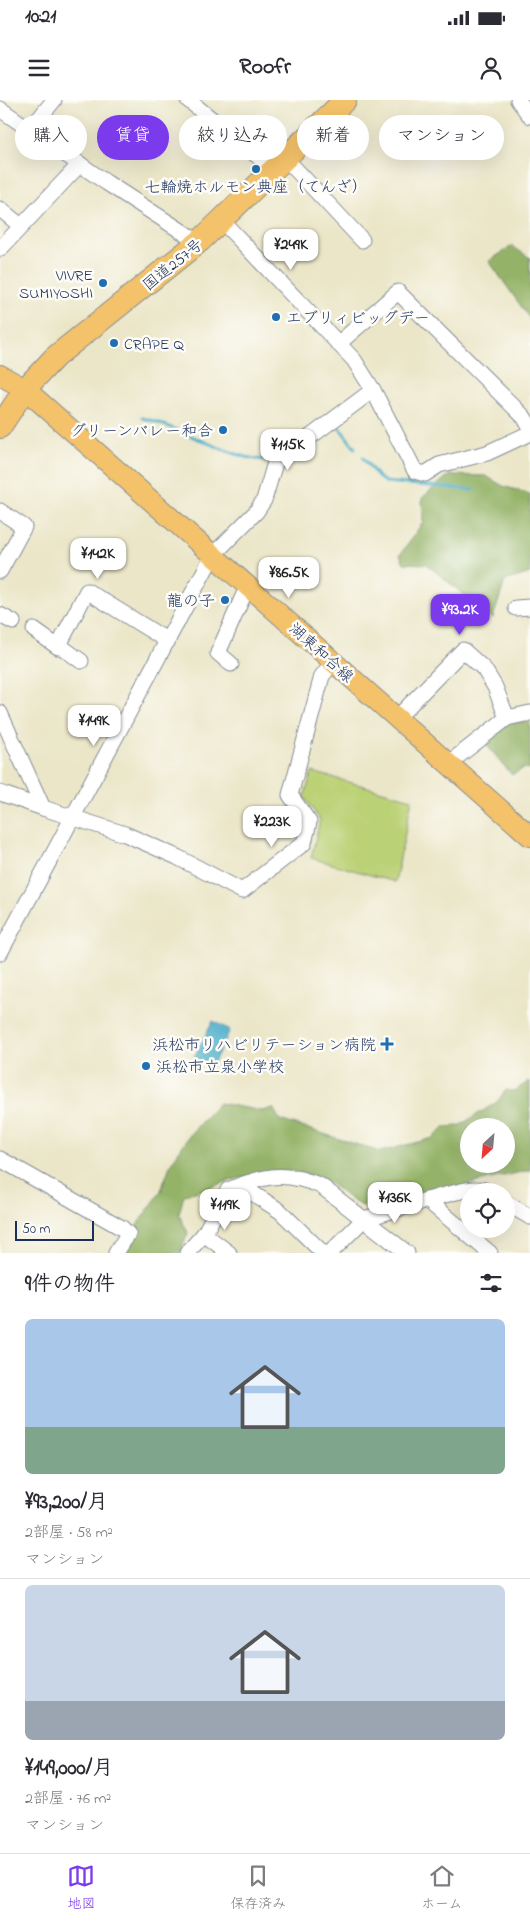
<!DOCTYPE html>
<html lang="ja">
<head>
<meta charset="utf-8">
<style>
  :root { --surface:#fff; --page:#f7f7f7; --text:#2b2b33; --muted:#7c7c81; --line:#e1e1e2; --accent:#7c3aed }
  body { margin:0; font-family:"Indie Flower","Klee One",sans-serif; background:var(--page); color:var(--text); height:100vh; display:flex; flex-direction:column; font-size:19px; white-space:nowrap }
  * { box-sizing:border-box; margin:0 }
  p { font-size:16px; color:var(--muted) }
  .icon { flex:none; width:28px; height:28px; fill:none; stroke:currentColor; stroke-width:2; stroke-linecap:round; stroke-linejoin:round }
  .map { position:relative; height:1153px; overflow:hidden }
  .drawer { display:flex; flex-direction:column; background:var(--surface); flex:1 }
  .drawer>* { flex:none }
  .guide { position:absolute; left:15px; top:15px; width:500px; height:45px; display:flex; gap:10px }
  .needle { width:32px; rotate:206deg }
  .controls { position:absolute; left:460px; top:1018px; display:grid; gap:10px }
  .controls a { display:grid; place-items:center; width:55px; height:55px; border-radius:50%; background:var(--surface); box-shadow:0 5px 20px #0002; font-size:25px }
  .scale { position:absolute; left:15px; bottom:12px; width:79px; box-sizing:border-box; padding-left:5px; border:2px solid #1b2f5e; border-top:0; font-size:14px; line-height:18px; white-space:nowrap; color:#1b2f5e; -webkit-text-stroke:4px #fdfcf7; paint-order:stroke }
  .price { position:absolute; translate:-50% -42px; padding:0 11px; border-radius:10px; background:#fff; color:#222; font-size:16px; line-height:32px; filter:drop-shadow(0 1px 2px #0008) }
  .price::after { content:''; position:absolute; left:50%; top:30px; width:15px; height:11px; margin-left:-8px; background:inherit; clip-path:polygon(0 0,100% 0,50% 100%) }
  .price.selected { background:var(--accent); color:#fff }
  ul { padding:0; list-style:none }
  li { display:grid; align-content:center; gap:10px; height:265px; padding:0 25px }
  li+li { border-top:1px solid var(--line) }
  li span { display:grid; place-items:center; height:155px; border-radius:8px; color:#555 }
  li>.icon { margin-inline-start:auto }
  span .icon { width:90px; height:90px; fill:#fffc; stroke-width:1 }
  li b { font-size:21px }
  h2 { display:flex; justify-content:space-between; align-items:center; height:60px; padding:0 25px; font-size:21px }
  .pill { padding:0 18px; border-radius:22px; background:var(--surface); box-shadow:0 5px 20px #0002; font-size:18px; line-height:45px }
  .pill.selected { background:var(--accent); color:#fff }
  .status { display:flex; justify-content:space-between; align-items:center; height:35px; padding:0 25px; background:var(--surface); direction:ltr }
  .status svg { height:14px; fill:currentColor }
  header { display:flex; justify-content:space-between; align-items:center; height:65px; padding:0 25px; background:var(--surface); font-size:22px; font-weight:700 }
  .tab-bar { display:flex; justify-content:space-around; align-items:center; height:70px; border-top:1px solid var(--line); background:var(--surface); font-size:14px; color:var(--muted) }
  .tab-bar a { display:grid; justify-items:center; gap:2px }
  .tab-bar .selected { color:var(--accent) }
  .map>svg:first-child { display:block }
</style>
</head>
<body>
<div class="status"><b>10:21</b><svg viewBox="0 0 49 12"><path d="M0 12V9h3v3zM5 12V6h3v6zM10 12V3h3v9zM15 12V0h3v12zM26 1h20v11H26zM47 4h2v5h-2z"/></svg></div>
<header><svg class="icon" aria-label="menu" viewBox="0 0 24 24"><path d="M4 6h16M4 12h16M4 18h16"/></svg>Roofr<svg class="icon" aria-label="person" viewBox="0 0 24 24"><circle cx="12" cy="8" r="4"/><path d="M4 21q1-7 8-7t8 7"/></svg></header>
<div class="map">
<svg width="530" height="1153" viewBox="0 0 530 1153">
  <rect width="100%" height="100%" fill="#fdfcf7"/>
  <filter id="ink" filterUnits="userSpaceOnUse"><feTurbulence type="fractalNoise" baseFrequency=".02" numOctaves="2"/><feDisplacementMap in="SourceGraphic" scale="10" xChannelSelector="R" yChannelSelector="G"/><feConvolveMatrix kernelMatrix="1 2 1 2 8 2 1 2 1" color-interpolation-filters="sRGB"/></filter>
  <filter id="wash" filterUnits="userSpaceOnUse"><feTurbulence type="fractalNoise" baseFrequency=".0096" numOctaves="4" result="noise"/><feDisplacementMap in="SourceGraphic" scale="20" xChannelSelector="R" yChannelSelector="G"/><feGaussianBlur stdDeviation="1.12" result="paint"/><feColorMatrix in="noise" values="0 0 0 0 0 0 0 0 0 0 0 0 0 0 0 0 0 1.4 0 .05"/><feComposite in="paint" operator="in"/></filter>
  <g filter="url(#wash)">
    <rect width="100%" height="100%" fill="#ebe6c8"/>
    <polygon fill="#bbd176" stroke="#6b806a" points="312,672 412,699 395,782 311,758 320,720 304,697"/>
    <g fill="#94b367" stroke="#587162" fill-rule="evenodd">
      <polygon points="512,146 530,158 530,219 489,161"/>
      <polygon points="449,375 486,376 503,386 530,394 530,473 505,481 493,518 426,464 404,463 400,455 423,422 422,398"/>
      <polygon points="530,621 530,670 524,668 512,675 484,642 507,624"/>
      <path d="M 530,981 L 530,1070 C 489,1079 448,1089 407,1100 C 399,1102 378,1110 370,1108 C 352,1105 340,1089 325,1081 C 277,1057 230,1083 184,1095 L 179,1114 L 188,1133 L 180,1153 L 121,1153 L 135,1134 L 134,1129 L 160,1093 L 171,1063 L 192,1032 L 219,1003 L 262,1011 L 273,1008 L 280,1020 L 380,1052 L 433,1038 L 444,1027 L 459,1026 L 497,1002 L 506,990 L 514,991 ZM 469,1026 L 506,1026 L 506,1064 L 469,1064 Z"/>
    </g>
    <polygon fill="#49adc9" stroke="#326e94" points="213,921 230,930 212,966 194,957"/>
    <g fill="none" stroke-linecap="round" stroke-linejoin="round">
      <g stroke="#49adc9" stroke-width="3">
        <path d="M 142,318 C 174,324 243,365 269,359"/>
        <polyline points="334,327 339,327 355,348"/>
        <polyline points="363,358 378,377 385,382 475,390"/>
      </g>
    </g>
  </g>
  <g filter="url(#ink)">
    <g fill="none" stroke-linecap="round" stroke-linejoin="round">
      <defs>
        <g id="minor">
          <polyline points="188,0 266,63 278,67"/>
          <polyline points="518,0 530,16"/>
          <polyline points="0,9 107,83 189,136 200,141"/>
          <polyline points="30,30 54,0"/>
          <polyline points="286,59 362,140"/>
          <polyline points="0,109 21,126"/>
          <polyline points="222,121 354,260 373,290 415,371 425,374 439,365 487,353 530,333"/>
          <polyline points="0,149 80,64"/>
          <polyline points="339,243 398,192 524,317 530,327"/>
          <polyline points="0,411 24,427 0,471"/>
          <polyline points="516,508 530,507"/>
          <polyline points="0,515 13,522"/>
          <polyline points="34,530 58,547 87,491 168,541"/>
          <polyline points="59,545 81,561"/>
          <polyline points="231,564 218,553 248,485"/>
          <polyline points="0,613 43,708 125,734 177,757 242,791 304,743 309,722 290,695 322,576 333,562"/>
          <polyline points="397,618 463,550 484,569 495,587 507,618"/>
          <polyline points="448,664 507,618 530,613"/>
          <polyline points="0,693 43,708"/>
          <polyline points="0,853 213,455 256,412 264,400 277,356 302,343 373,290"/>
          <polyline points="0,1059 122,1128 128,1134 116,1153"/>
          <polyline points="240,1085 280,1111 323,1153"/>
          <path d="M 427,1100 C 441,1097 474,1084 487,1091"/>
          <polyline points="506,1103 530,1117"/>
          <polyline points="204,1134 229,1153"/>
          <path d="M 187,1153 L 204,1134 L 228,1090 C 263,1076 284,1070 321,1086 L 407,1153"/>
          <polyline points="330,1153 364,1119 427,1100 490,1153"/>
        </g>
        <polyline id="major" points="0,275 25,289 530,736"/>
        <polyline id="highway" points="0,327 25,289 55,257 200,141 345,0"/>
      </defs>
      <use href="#minor" stroke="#838a93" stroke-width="17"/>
      <use href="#major" stroke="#838a93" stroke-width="22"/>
      <use href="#highway" stroke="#838a93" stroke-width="24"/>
      <use href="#minor" stroke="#fff" stroke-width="15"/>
      <use href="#major" stroke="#f4c26a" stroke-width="20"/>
      <use href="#highway" stroke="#f4c26a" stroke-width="22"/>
    </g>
  </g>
  <g fill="#1f6fb2" stroke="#fdfcf7" stroke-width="2">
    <circle cx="256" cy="69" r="5"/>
    <circle cx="103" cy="183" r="5"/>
    <circle cx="276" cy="217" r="5"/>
    <circle cx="114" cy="243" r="5"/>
    <circle cx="223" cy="330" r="5"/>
    <circle cx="225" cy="500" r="5"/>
    <path d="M384.5 936.5h5v5h5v5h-5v5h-5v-5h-5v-5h5z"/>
    <circle cx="146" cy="966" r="5"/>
  </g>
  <g text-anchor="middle" stroke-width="5" stroke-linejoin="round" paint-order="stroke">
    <g font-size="16" fill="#1b2f5e" stroke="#fdfcf7" text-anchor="end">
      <text x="256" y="92" text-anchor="middle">七輪焼ホルモン典座（てんざ）</text>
      <text x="93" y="180">VIVRE<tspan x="93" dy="18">SUMIYOSHI</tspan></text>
      <text x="286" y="223" text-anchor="start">エブリィビッグデー</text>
      <text x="124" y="249" text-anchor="start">CRAPE Q</text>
      <text x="213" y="336">グリーンバレー和合</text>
      <text x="215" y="506">龍の子</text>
      <text x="376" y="950">浜松市リハビリテーション病院</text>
      <text x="156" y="972" text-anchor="start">浜松市立泉小学校</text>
    </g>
    <g font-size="16" fill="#1b2f5e" stroke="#fdfcf7">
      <text transform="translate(172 164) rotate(-39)" y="6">国道257号</text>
      <text transform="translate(322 552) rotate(42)" y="6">湖東和合線</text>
    </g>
  </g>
</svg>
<div class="controls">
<a><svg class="needle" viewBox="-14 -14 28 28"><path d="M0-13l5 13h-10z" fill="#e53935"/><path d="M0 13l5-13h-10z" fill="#7c7c81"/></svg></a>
<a><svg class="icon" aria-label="locate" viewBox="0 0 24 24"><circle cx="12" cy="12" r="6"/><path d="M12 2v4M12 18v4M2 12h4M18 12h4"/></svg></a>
</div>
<div class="scale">50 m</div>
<b class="price" style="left:291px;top:171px">¥249K</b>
<b class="price" style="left:288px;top:371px">¥115K</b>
<b class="price" style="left:98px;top:480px">¥142K</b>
<b class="price" style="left:289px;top:499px">¥86.5K</b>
<b class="price selected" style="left:460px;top:536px">¥93.2K</b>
<b class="price" style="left:94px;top:647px">¥149K</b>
<b class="price" style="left:272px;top:748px">¥223K</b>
<b class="price" style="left:395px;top:1124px">¥136K</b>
<b class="price" style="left:225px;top:1131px">¥119K</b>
<div class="guide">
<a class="pill">購入</a>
<a class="pill selected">賃貸</a>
<a class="pill">絞り込み</a>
<a class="pill">新着</a>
<a class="pill">マンション</a>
</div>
</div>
<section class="drawer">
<h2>9件の物件<svg class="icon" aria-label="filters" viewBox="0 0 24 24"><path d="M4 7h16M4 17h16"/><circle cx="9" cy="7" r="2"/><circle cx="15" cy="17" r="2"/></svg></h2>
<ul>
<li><span style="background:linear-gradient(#a9c7e8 70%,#7fa58c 0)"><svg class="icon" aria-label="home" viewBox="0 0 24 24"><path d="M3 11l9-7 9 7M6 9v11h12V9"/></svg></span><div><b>¥93,200/月</b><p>2部屋 · 58 m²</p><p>マンション</p></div></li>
<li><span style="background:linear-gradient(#c9d6e8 75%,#9aa5b1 0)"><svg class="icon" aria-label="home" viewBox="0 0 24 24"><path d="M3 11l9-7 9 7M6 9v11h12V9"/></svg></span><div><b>¥149,000/月</b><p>2部屋 · 76 m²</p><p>マンション</p></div></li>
</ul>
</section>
<nav class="tab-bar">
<a class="selected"><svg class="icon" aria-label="map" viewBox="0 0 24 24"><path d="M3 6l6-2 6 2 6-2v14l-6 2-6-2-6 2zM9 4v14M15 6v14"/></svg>地図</a>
<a><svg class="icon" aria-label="saved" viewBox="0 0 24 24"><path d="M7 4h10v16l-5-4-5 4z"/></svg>保存済み</a>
<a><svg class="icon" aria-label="home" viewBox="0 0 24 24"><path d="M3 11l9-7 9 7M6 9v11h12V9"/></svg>ホーム</a>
</nav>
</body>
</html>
